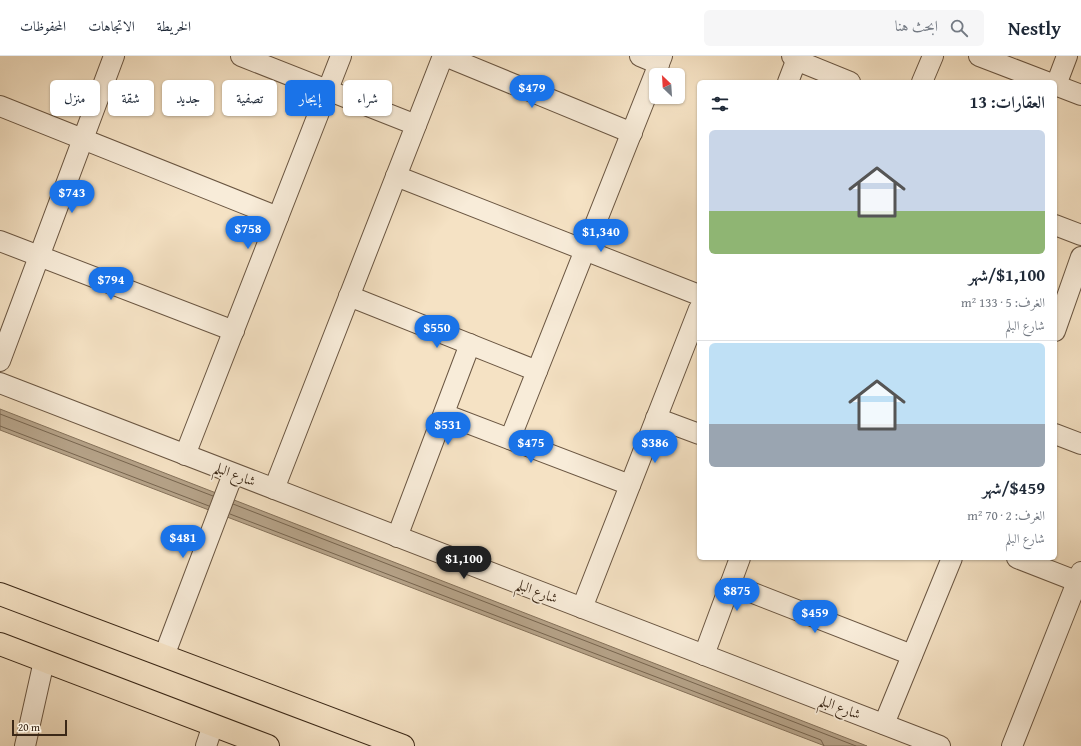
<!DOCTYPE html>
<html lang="ar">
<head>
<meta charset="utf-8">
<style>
  :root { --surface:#fff; --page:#f6f6f7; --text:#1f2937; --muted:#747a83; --line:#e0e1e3; --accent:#1a73e8 }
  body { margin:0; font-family:"Gentium Book Plus",Amiri,serif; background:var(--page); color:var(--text); direction:rtl; height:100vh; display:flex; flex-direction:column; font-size:15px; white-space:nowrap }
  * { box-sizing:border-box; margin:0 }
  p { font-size:13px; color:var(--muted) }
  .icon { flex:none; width:22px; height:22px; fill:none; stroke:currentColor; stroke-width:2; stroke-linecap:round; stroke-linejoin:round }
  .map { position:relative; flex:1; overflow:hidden; direction:ltr }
  .sheet { position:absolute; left:697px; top:24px; width:360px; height:480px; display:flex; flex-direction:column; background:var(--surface); border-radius:6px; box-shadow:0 1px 3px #0004; direction:rtl }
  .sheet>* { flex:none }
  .guide { position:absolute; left:12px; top:24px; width:380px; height:36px; direction:rtl; display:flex; gap:8px }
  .needle { width:26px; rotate:335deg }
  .tools { position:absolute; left:649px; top:12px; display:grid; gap:8px }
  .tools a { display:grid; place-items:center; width:36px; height:36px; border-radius:6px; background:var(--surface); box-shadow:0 1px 3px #0004; font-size:20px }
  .scale { position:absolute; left:12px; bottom:10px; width:55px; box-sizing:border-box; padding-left:4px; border:2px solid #3b2817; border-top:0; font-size:11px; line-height:14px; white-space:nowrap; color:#3b2817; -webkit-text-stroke:3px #f8ecd9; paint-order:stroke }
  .price { position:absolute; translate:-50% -34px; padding:0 9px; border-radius:14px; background:var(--accent); color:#fff; font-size:13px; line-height:26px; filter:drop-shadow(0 1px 2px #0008) }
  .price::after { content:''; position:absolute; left:50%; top:24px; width:12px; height:9px; margin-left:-6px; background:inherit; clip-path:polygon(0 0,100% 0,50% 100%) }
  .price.current { background:#222; color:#fff }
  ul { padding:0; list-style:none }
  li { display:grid; align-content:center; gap:8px; height:212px; padding:0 12px }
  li+li { border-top:1px solid var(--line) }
  li span { display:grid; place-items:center; height:124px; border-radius:6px; color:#555 }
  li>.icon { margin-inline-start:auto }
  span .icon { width:72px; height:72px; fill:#fffc; stroke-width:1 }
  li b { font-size:17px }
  h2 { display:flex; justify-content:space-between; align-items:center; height:48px; padding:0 12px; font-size:17px }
  .chip { padding:0 14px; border-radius:6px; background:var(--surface); box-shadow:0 1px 3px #0004; font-size:14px; line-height:36px }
  .chip.current { background:var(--accent); color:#fff }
  header { display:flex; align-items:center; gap:24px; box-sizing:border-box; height:56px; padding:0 20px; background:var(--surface); border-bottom:1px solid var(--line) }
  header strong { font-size:19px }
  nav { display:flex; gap:22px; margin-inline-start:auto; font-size:14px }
  .search { width:280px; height:36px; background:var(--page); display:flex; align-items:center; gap:10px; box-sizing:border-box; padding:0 14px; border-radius:6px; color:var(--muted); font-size:15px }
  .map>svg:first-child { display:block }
</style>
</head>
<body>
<header>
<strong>Nestly</strong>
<div class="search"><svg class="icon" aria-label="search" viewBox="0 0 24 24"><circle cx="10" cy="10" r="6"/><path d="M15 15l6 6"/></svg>ابحث هنا</div>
<nav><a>الخريطة</a><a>الاتجاهات</a><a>المحفوظات</a></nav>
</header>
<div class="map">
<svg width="1081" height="690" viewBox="0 0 1081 690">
  <rect width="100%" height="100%" fill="#f5e2c4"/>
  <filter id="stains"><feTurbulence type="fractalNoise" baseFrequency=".005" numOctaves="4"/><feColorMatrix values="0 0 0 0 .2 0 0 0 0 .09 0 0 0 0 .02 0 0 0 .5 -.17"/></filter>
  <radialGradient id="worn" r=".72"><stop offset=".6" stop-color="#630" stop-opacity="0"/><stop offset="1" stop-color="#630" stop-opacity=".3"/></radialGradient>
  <polygon fill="#b6a389" stroke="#85725b" points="0,353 867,690 825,690 0,374"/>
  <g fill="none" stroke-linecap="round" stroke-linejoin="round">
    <g stroke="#786650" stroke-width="1">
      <polyline points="0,358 213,440"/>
      <polyline points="0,370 209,450"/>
      <polyline points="233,448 856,690"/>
      <polyline points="230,458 821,684 824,690"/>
    </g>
    <defs>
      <g id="minor">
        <polyline points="241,0 416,69"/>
        <polyline points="445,0 632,77"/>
        <polyline points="640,0 659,8"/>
        <polyline points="792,0 796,4 850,26"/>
        <polyline points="979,0 1047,26"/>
        <polyline points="788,26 798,0"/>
        <polyline points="922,26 933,0"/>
        <polyline points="1055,29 1081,39"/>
        <polyline points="1056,29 1067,0"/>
        <polyline points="0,50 278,161"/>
        <polyline points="396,120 699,239"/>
        <polyline points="1055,169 1081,179"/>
        <polyline points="0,185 234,275"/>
        <polyline points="349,240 537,315"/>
        <polyline points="1055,275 1081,201"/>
        <polyline points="0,305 114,0"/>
        <polyline points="0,327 940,690"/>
        <polyline points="444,358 630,429"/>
        <polyline points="656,362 699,378"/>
        <polyline points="1055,378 1081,388"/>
        <polyline points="510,383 662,0"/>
        <polyline points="185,399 341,0"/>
        <polyline points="274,433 443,0"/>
        <polyline points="397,481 470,288"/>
        <polyline points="1017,502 1081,527"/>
        <polyline points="730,528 912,599"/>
        <polyline points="582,552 699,253"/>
        <polyline points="704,599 740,502"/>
        <polyline points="164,600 233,418"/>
        <polyline points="884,668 952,502"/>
        <polyline points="25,690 44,605"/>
        <polyline points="206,690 213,669"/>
        <polyline points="1012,690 1081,516"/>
      </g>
      <g id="major">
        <polyline points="0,538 403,690"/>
        <polyline points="0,588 268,690"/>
      </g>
    </defs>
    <use href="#minor" stroke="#6a5642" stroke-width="22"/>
    <use href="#major" stroke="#3b2817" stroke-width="24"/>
    <use href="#minor" stroke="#f8ecd9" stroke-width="20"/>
    <use href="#major" stroke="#f5e2c4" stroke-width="22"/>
  </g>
  <g text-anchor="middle" stroke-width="3.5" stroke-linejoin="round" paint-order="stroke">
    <g font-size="14" fill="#3b2817" stroke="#f8ecd9">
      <text transform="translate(235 418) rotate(21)" y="5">شارع البلم</text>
      <text transform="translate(537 535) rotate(21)" y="5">شارع البلم</text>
      <text transform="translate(840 651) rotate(21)" y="5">شارع البلم</text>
    </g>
  </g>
  <rect width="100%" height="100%" filter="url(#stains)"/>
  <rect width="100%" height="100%" fill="url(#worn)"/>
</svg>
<div class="tools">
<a><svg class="needle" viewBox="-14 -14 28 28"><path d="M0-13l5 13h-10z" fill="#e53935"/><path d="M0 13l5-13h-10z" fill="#747a83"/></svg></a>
</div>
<div class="scale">20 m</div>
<b class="price" style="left:532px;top:53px">$479</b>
<b class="price" style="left:72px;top:158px">$743</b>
<b class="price" style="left:248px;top:194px">$758</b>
<b class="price" style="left:601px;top:197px">$1,340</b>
<b class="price" style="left:111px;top:245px">$794</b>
<b class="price" style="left:437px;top:293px">$550</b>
<b class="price" style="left:448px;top:390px">$531</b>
<b class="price" style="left:531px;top:408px">$475</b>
<b class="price" style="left:655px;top:408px">$386</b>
<b class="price" style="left:183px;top:503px">$481</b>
<b class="price current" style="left:464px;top:524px">$1,100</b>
<b class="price" style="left:737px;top:556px">$875</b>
<b class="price" style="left:815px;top:578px">$459</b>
<div class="guide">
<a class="chip">شراء</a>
<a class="chip current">إيجار</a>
<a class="chip">تصفية</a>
<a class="chip">جديد</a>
<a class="chip">شقة</a>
<a class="chip">منزل</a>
</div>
<section class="sheet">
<h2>العقارات: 13<svg class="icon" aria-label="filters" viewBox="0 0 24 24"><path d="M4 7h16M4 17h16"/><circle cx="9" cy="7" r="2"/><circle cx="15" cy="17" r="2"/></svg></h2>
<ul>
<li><span style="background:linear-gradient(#c9d6e8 65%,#8fb573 0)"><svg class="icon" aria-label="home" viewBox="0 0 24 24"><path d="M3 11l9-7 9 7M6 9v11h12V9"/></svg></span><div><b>$1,100/شهر</b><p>الغرف: 5 · 133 m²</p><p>شارع البلم</p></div></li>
<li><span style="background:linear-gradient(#bfe0f5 65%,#9aa5b1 0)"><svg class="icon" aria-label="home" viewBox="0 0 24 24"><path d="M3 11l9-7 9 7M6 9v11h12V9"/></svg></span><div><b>$459/شهر</b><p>الغرف: 2 · 70 m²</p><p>شارع البلم</p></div></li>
</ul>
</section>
</div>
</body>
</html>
